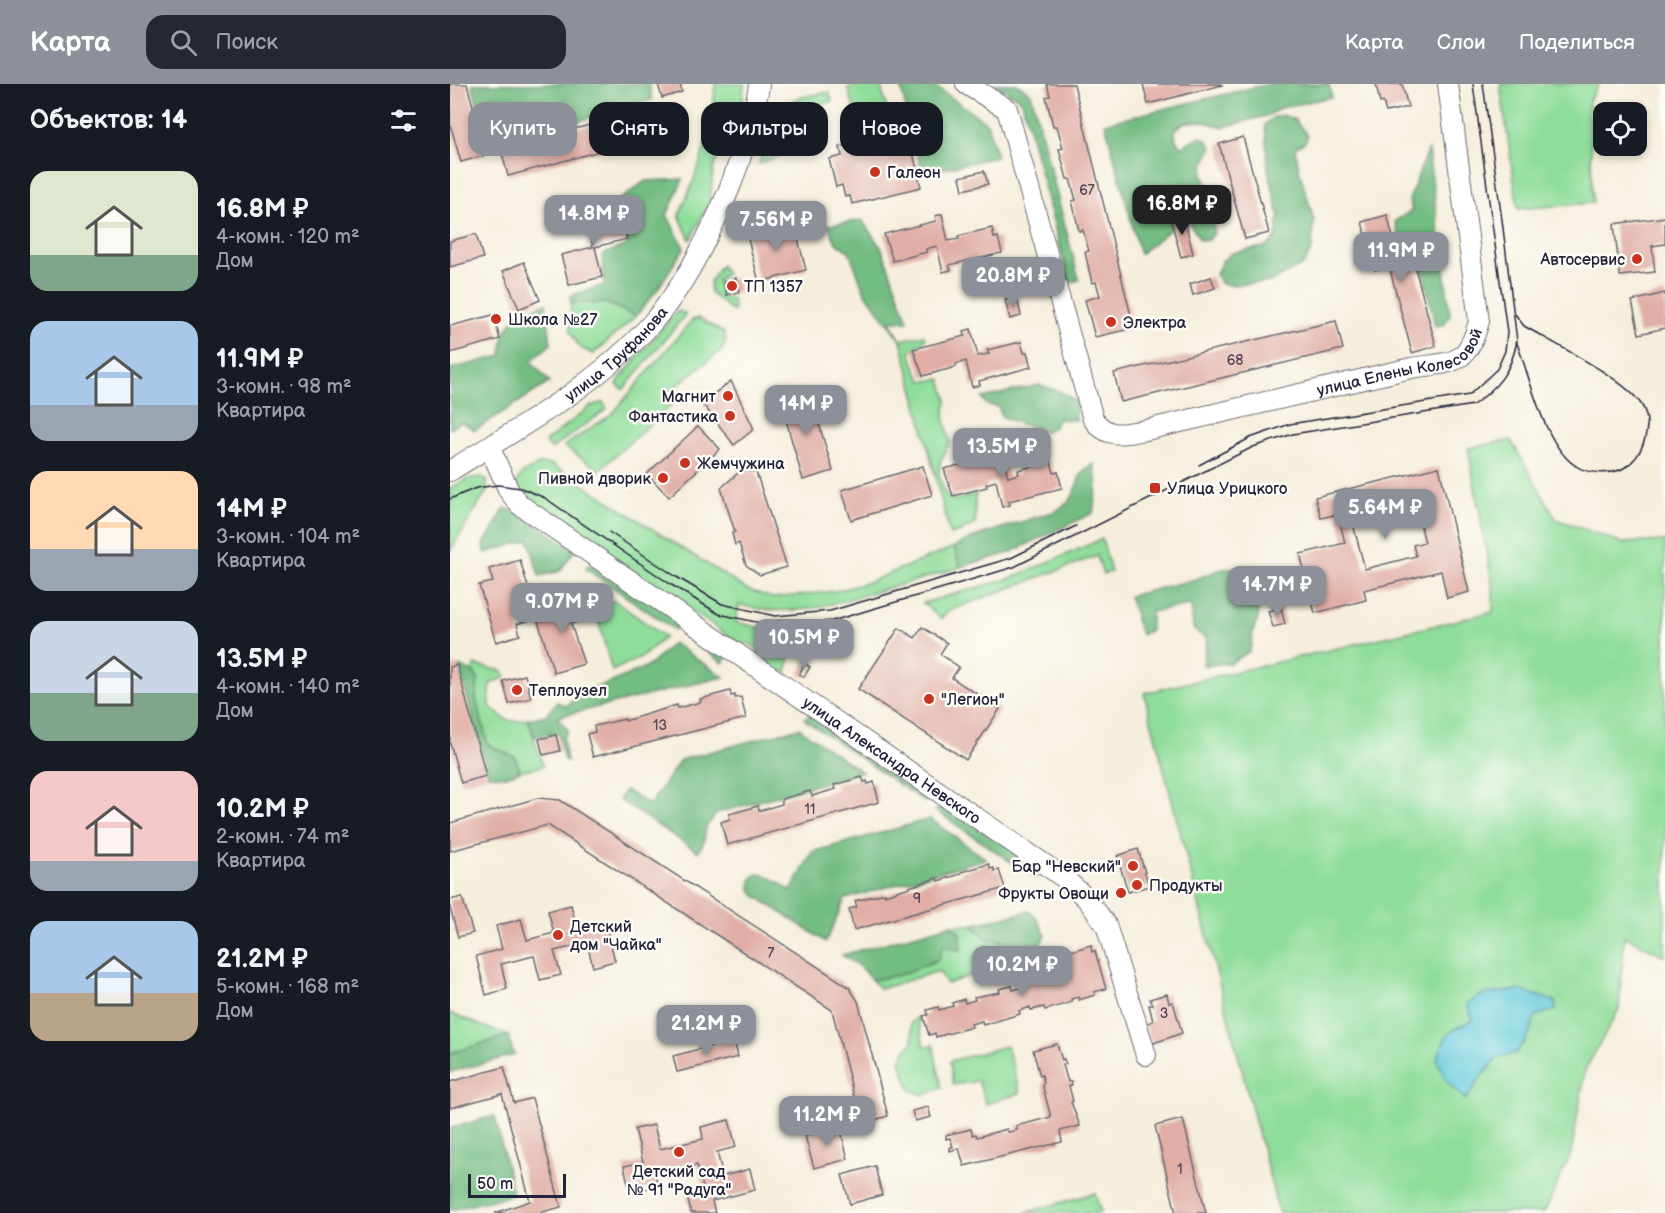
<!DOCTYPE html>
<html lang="ru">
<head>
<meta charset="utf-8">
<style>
  :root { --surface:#171b24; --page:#242831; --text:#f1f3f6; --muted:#9ea1a6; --accent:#8c9099 }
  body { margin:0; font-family:"Balsamiq Sans",sans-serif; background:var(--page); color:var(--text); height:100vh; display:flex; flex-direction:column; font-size:22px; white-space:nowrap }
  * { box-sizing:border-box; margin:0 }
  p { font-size:20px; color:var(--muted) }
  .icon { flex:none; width:33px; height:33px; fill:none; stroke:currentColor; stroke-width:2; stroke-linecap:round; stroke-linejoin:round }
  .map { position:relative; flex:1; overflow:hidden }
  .details { display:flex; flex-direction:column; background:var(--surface); width:450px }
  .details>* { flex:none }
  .hud { position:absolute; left:18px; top:18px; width:570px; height:54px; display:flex; gap:12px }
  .controls { position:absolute; left:1143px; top:18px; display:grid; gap:12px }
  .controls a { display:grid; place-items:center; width:54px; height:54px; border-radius:12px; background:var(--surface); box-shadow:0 3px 9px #0003; font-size:30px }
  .scale { position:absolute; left:18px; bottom:15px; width:98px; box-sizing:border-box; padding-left:6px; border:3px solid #22223b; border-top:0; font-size:16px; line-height:21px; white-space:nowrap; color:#22223b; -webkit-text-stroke:4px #fdfcf7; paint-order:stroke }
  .price { position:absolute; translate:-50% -51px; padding:0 14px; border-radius:12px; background:var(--accent); color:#fff; font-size:20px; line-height:39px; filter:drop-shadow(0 2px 3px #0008) }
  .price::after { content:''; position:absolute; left:50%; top:36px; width:18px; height:14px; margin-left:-9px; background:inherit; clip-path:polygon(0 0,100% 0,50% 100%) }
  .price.on { background:#222; color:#fff }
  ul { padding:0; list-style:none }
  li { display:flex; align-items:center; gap:18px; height:150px; padding:0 30px }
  li span { display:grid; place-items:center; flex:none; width:168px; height:120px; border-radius:18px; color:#555 }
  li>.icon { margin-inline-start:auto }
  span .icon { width:72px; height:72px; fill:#fffc; stroke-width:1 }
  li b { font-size:26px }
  h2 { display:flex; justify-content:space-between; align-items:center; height:72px; padding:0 30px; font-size:26px }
  .chip { padding:0 21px; border-radius:18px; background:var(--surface); box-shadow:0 3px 9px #0003; font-size:21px; line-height:54px }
  .chip.on { background:var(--accent); color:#fff }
  header { display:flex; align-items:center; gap:36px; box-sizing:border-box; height:84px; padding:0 30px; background:var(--accent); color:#fff }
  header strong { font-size:28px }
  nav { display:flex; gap:33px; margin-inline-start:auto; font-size:21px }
  .search { width:420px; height:54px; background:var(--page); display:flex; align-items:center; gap:15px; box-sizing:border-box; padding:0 21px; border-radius:18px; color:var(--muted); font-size:22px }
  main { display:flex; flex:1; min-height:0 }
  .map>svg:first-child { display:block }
</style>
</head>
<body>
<header>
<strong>Карта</strong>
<div class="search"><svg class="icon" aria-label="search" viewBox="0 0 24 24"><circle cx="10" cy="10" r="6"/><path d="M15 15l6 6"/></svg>Поиск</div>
<nav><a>Карта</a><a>Слои</a><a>Поделиться</a></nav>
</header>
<main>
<section class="details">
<h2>Объектов: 14<svg class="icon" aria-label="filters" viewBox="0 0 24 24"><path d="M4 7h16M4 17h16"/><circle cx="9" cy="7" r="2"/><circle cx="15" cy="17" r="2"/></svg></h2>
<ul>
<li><span style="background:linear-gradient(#dfe7d0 70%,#7fa58c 0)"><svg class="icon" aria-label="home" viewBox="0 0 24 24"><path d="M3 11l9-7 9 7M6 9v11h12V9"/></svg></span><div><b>16.8M ₽</b><p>4-комн. · 120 m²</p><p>Дом</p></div></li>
<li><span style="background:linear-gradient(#a9c7e8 70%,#9aa5b1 0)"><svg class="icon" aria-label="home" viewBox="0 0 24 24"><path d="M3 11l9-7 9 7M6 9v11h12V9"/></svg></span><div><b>11.9M ₽</b><p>3-комн. · 98 m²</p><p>Квартира</p></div></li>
<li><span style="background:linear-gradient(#ffd9b3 65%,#9aa5b1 0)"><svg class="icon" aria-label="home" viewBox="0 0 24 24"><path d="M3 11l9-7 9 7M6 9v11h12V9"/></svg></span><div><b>14M ₽</b><p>3-комн. · 104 m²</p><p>Квартира</p></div></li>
<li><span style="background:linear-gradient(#c9d6e8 60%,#7fa58c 0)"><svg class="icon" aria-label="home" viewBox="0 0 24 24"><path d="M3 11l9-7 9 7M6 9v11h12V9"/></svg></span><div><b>13.5M ₽</b><p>4-комн. · 140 m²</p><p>Дом</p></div></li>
<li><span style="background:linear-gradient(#f6c9c9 75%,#9aa5b1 0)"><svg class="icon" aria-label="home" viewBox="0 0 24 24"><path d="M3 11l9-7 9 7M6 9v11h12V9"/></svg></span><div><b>10.2M ₽</b><p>2-комн. · 74 m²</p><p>Квартира</p></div></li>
<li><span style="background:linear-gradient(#a9c7e8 60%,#b9a48a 0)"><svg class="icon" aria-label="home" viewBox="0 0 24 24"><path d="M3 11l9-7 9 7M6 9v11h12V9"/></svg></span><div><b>21.2M ₽</b><p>5-комн. · 168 m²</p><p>Дом</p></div></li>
</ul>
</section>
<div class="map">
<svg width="1215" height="1129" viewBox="0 0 1215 1129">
  <rect width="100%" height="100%" fill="#fdfcf7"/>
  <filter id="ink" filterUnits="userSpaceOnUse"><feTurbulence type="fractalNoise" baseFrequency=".0167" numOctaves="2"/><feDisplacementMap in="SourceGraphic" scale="12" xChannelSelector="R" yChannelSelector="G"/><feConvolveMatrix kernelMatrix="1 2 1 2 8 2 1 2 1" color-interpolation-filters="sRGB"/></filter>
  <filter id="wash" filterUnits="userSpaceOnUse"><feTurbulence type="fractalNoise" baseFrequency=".008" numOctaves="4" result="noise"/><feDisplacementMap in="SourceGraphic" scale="24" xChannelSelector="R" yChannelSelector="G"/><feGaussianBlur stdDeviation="1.35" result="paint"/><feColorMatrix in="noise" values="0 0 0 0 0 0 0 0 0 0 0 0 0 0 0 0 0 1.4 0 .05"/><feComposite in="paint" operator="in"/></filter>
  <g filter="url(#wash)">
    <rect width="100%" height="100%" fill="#f5eedc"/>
    <g fill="#8fdd9a" stroke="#58806a" stroke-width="1.5">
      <path d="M 265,0 L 294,0 L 293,15 L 283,49 L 270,66 L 263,86 L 260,117 L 240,156 L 229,131 C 248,89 263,47 265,0 Z"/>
      <polygon points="412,0 430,0 438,29 408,39 398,4"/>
      <polygon points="1050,0 1149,0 1139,16 1143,119 1068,125"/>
      <path d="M 379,8 L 382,17 L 364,22 L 369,42 L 353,47 L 356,60 L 342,64 C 338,49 330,33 339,19 L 351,13 Z"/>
      <polygon points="323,30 330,48 334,70 309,80"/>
      <polygon points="271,181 276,190 268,196 271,212 282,215 284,225 282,227 260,208 260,197"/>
      <polygon points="121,219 156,219 186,232 143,270 129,263 120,247"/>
      <polygon points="229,227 236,230 173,306 167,300 171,293 224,230"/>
      <polygon points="249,234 274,249 276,257 272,266 218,308 225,318 149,386 114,362 162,330 242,236"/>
      <path d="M 474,251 L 476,255 L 460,268 L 468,290 L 473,297 L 491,295 L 497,316 L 494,333 L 500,358 L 490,379 L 489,390 L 495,410 L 505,416 L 526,410 C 523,421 527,429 525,440 L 510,448 L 500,451 L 451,256 Z"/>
      <polygon points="153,318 157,325 101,365 95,358 141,322"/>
      <polygon points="1061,356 1106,435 1172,459 1215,457 1215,872 1174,852 1169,925 1135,986 1121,1070 1094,1129 829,1129 694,609 1043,528 1043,504 1018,364"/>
      <path d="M 89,380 L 101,380 L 296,505 L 323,514 L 386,507 L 416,499 L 504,463 L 510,483 C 488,490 465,497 443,503 C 386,518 350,536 289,521 L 286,538 L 324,547 L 343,545 L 337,589 L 319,584 L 307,572 L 309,565 L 297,559 L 291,560 L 73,415 L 65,399 L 73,389 Z"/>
      <polygon points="30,393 37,396 37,407 0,467 0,404 18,395"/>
      <polygon points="652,455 661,488 653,490 647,472 498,527 491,535 473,519 564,493"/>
      <polygon points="164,516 215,553 193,572 162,587 146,528"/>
      <path d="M 24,581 L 53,587 L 56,593 L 40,600 L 40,622 C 53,636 59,640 78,635 L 93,682 L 70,687 L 65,673 L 38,661 L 26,615 L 28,595 L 23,588 Z"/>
      <polygon points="500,841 521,841 538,855 559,858 573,872 497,900 489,887 430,905 422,896 450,891 510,848"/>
      <polygon points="0,929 58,952 0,969"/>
      <polygon points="468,933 474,962 483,961 492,1004 474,1011 460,1006 450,976 458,963 463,958 461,939"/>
      <polygon points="557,962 570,1009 536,1020 528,997 503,1001 500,977"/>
      <polygon points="645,1109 651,1129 574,1129"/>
    </g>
    <g fill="#73bc82" stroke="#4a6f5e" stroke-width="1.5">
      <polygon points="22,0 199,0 202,16 39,63"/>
      <polygon points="450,0 482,0 537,39 547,73 472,89"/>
      <polygon points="545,0 567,0 581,9 629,196 619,199 572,17"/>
      <path d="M 818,0 L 879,0 L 882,13 L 830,24 L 819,31 L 774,43 L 750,37 L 733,39 L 725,47 L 726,57 L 732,63 C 743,55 755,46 762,64 L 753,82 L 753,92 L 761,108 L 764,149 L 759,156 L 750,156 L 733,129 L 719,132 L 721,145 L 690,170 L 655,39 Z"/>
      <polygon points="832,31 845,36 858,52 855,58 845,64 850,89 864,136 862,165 853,181 820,198 781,201 770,199 766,190 772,177 782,169 818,162 826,153 829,132 818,84 815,40 824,33"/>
      <polygon points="978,65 1000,230 995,240 985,242 971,177 952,167 945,137 962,126 959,116"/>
      <polygon points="233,95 217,131 234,164 207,206 186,232 156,219 121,219 120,212 154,201 152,171 178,160 168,117 195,97"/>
      <polygon points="412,136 432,165 458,237 439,237 451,256 415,209 399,167 386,159 378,141"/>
      <polygon points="96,219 101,260 81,277 100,298 25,346 11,338 0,345 0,285 51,272 54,251 65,232"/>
      <path d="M 589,301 L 609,307 L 627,317 L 626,336 L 609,335 L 604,343 L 595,348 C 580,342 565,339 551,332 L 549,323 L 537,321 L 532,314 Z"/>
      <path d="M 644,380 L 647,401 L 643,429 L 559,469 L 510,483 L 504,463 L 524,453 L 606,427 C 613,423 620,418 623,411 C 630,396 627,388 644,380 Z"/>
      <polygon points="55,424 68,428 125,466 110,487 89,492 79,456 35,469 34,460"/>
      <polygon points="143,475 232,536 225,546 136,485"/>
      <polygon points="800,482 809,514 808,535 803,547 800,567 781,579 753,582 757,555 743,545 741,521 701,528 701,546 691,551 679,512 746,495 772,485"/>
      <polygon points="239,541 279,569 273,579 233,551"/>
      <polygon points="223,559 274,593 107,633 118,646 113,655 117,677 114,676 108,649 85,653 78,635 96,631 107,618 117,622 130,609 162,598 200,581"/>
      <polygon points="9,582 23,588 28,595 26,615 38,661 65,673 70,687 56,692 38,691"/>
      <polygon points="362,629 484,713 475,718 354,635"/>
      <polygon points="349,644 412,688 267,729 256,743 254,758 248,768 169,716 175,706 200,721 230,676"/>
      <polygon points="493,717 597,789 584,794 485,726 489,725"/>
      <path d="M 480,735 L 536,775 L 395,815 L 376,858 L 304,811 C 301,806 299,802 301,797 C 306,779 333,802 341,807 L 362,768 Z"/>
      <polygon points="579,827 587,835 596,852 584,868 573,872 559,858 538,855 521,841"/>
      <polygon points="500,841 510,848 511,867 493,862 488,876 450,891 422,896 410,883 392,871"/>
      <polygon points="58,952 64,971 0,988 0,969"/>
      <polygon points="45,1032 63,1111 0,1126 0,1044"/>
    </g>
    <path fill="#60c9db" stroke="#41768b" stroke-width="1.5" d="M 1070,906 L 1105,917 L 1106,926 L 1085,932 L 1079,951 L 1066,969 L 1049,973 L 1030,994 L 1016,1016 L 997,998 L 987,977 C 996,949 996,948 1023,936 L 1017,920 L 1033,910 Z"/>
    <g id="blocks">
      <g fill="#e0aea5" fill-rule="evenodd">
        <polygon points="0,0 17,0 36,71 11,78 0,40"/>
        <polygon points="208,0 230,0 232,8 212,14"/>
        <polygon points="597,0 624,0 684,244 645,253 635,216 650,212 646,198 642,199 635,168 639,167 633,146 629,147 622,117 626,116 620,95 617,95 609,65 613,64 607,42 603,42 596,13 600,12"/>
        <polygon points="693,0 771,0 772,1 698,20"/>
        <polygon points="926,0 952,0 958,23 936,28 933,18 930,19"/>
        <polygon points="213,21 220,48 58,92 51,65"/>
        <polygon points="440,42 441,47 457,43 471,103 402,120 400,112 395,113 392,101 386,103 379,75 392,72 390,63 425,54 424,51 432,49 430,44"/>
        <polygon points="793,53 819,149 795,155 769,60"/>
        <polygon points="534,87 538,100 513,106 510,93"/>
        <polygon points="169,124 177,155 145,163 152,193 119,201 111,171 143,163 136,132"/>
        <polygon points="492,130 498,157 509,155 508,152 542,144 544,154 548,153 552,169 499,181 501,186 493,188 487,162 476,165 477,168 443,177 434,150 486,137 485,132"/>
        <polygon points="937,131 950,179 963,176 986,262 962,269 939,182 925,186 912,138"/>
        <polygon points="734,132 743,170 731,173 721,136"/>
        <polygon points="1215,133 1215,160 1202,162 1205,188 1170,192 1164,140"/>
        <polygon points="344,139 356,186 309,198 297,151"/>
        <polygon points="26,150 33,174 0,183 0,157"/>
        <polygon points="74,178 90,216 69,225 53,187"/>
        <polygon points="761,193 765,204 743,211 740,200"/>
        <polygon points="286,194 289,208 277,211 274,197"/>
        <polygon points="1215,209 1215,244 1189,250 1182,217"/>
        <polygon points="567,213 571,232 560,235 555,216"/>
        <polygon points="43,231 50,255 0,269 0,242"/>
        <polygon points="886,237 893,265 671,318 664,289"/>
        <polygon points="521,245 528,272 539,270 537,266 571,258 574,269 577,268 581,283 529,297 530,301 522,303 516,277 506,280 506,283 473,292 463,265 515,252 514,247"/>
        <polygon points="281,297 304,345 284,361 252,319"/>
        <polygon points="359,307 383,387 353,396 330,315"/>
        <polygon points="248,342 270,365 219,413 197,390"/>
        <polygon points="551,365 558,393 569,390 568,386 601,378 604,389 608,388 612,404 559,417 560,421 552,423 546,397 536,400 537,403 503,412 494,385 545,372 544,367"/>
        <polygon points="473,382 482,411 401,436 392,406"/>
        <path d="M 989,383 L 1019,508 L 997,514 L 991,487 L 914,506 L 916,516 L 865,529 L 850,470 L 895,459 L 888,430 L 871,434 L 865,413 ZM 963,412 L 975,458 L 963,461 L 966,472 L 915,485 L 900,429 Z"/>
        <polygon points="295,387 306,388 337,483 310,491 296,481 289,459 285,461 282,449 285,448 271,404 288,389"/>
        <polygon points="70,476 87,534 67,540 70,551 46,558 29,501 43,498 39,485"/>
        <polygon points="124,507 133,536 121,540 134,580 104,589 87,534 111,527 107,512"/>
        <polygon points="831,524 835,540 823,543 818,527"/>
        <polygon points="472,543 497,559 490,570 509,583 502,594 550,625 516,676 408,605 449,544 465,554"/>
        <polygon points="355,580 360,583 354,593 349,590"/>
        <polygon points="7,581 36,692 11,699 0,659 0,583"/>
        <polygon points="75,591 81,614 59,620 53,597"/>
        <polygon points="280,607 281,612 285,611 285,614 291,613 296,634 143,673 137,650 145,648 144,642 175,635 175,637 227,621 228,624 251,618 250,615"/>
        <polygon points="106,651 110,667 93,671 89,655"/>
        <polygon points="412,693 414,698 417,697 418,700 424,698 429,718 277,761 271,738 280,735 279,730 308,722 309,727 332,720 332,715 360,707 362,712 386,705 384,701"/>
        <polygon points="88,714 110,716 399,903 408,917 438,1032 411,1040 382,926 98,741 0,767 0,739"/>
        <polygon points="688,765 699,802 678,808 667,772"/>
        <polygon points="539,780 540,785 544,784 544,787 549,786 555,804 404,846 399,825 407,823 405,817 435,809 435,811 487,794 488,797 511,790 511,788"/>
        <polygon points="12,813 23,849 8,853 0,824 0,816"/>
        <polygon points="121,821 127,844 155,837 165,877 143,883 137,859 104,867 111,891 90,896 84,872 51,880 57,905 36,911 26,872 52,865 46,842 71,835 77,856 104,849 98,827"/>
        <polygon points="641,861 642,868 645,867 656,905 644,908 645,911 629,916 629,913 621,915 622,918 595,926 594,923 581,926 580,923 569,927 570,930 533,941 532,937 521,940 522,943 486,953 485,949 479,951 473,932 478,931 477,926 488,923 489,926 503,922 502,919 514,915 515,919 525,916 524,913 550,908 549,905 562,902 563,906 574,903 573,900 599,895 598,893 611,889 612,893 622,890 620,889 616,875 620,874 618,868"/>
        <polygon points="717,910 719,919 723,918 732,949 701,960 695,940 703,937 699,921 703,921 700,915"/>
        <polygon points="284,956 288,973 227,988 223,972"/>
        <polygon points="607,960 612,976 614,975 616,980 613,981 618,998 621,997 622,1001 619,1002 623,1017 621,1018 630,1042 610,1047 612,1058 514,1082 509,1064 500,1067 500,1063 503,1063 500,1054 496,1055 496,1051 521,1045 523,1051 526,1050 527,1053 557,1045 558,1048 567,1046 566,1042 601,1033 592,1000 594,999 592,991 590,992 583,966"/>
        <polygon points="54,983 64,1019 82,1014 111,1123 89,1129 45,1129 80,1117 52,1010 0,1024 0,998"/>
        <polygon points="478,1023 481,1033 465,1037 462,1027"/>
        <polygon points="733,1035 756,1129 726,1129 705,1042"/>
        <polygon points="279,1036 286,1063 267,1068 273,1092 300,1085 305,1106 262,1117 265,1129 241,1129 236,1108 253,1104 247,1081 205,1091 208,1102 180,1108 174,1082 193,1078 185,1045 204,1041 210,1065 253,1055 251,1043"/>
        <polygon points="390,1043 398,1075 364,1084 355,1052"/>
        <polygon points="425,1082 432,1111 400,1120 392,1091"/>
      </g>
    </g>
  </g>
  <g filter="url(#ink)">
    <use href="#blocks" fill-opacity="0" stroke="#6c6973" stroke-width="1.5"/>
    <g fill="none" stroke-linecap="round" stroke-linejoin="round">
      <defs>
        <g id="minor">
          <path id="s1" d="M 516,0 L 557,25 L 643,335 C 658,356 674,349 696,346 L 961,284 C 1002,278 1017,283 1029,237 L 998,0"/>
          <path id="s2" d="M 39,362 L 59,407 L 70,421 L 613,793 L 637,815 L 656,841 L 696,971"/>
          <path id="s3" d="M 0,387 C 70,343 146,302 202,239 C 232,205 253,163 272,122 C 285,93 295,62 302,31 C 305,21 308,11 309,0"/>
        </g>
      </defs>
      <use href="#minor" stroke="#6c6973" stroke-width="22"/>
      <use href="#minor" stroke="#fff" stroke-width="20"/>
      <g stroke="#22223b" stroke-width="1.5">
        <path d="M 1065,230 L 1074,242 C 1103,259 1174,294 1191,320 C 1204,339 1194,372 1174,384 C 1162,391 1137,390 1126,382 C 1093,361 1080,291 1066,257"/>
        <polyline points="749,381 800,354 840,340 1019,311 1047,285 1055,267 1057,248 1023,0"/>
        <path d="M 0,415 L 26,404 L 48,401 L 71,404 L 95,414 L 220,500 L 269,530 L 325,542 L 382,537 L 564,483 L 803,363 L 843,350 L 1023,321 C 1048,303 1061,288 1067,257 L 1052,136 L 1033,0"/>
        <polyline points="159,448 225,492 272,520 325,532 380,527 561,474 626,442"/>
      </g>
    </g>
  </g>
  <g fill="#c8321e" stroke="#fdfcf7" stroke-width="2">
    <circle cx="425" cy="88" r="6"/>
    <circle cx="1187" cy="175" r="6"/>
    <circle cx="282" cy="202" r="6"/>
    <circle cx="46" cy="235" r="6"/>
    <circle cx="661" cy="238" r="6"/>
    <circle cx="278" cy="312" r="6"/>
    <circle cx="280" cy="332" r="6"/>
    <circle cx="235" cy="379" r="6"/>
    <circle cx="213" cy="394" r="6"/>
    <rect x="699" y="398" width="12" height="12" rx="3"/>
    <circle cx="67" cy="606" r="6"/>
    <circle cx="479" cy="615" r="6"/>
    <circle cx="683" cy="782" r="6"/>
    <circle cx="687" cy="801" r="6"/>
    <circle cx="671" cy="809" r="6"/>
    <circle cx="108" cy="851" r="6"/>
    <circle cx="229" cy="1068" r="6"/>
  </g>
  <g text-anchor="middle" stroke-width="5" stroke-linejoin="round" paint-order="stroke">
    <g font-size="14" fill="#524556">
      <text x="637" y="111">67</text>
      <text x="785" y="281">68</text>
      <text x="210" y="646">13</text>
      <text x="360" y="730">11</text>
      <text x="467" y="819">9</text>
      <text x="321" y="874">7</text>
      <text x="714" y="934">3</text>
      <text x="730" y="1090">1</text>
    </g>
    <g font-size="16" fill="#22223b" stroke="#fdfcf7" text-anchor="start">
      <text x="437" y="94">Галеон</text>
      <text x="1175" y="181" text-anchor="end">Автосервис</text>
      <text x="294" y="208">ТП 1357</text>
      <text x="58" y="241">Школа №27</text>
      <text x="673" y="244">Электра</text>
      <text x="266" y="318" text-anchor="end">Магнит</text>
      <text x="268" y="338" text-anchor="end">Фантастика</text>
      <text x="247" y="385">Жемчужина</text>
      <text x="201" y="400" text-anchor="end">Пивной дворик</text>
      <text x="717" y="410">Улица Урицкого</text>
      <text x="79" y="612">Теплоузел</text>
      <text x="491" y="621">"Легион"</text>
      <text x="671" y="788" text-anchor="end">Бар "Невский"</text>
      <text x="699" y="807">Продукты</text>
      <text x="659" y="815" text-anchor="end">Фрукты Овощи</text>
      <text x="120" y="848">Детский<tspan x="120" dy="18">дом "Чайка"</tspan></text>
      <text x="229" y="1093" text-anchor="middle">Детский сад<tspan x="229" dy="18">№ 91 "Радуга"</tspan></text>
    </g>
    <g font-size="16" fill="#22223b" stroke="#fdfcf7">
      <text dy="6" stroke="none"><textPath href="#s3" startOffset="204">улица Труфанова</textPath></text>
      <text dy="6" stroke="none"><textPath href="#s1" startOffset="694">улица Елены Колесовой</textPath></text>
      <text dy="6" stroke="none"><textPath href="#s2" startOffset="518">улица Александра Невского</textPath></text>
    </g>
  </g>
</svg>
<div class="controls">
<a><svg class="icon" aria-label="locate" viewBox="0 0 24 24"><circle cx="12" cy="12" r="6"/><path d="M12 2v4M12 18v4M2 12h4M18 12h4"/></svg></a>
</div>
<div class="scale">50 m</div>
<b class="price on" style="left:732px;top:152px">16.8M ₽</b>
<b class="price" style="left:144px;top:162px">14.8M ₽</b>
<b class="price" style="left:326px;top:168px">7.56M ₽</b>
<b class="price" style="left:951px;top:199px">11.9M ₽</b>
<b class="price" style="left:563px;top:224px">20.8M ₽</b>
<b class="price" style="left:356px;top:352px">14M ₽</b>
<b class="price" style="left:552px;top:395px">13.5M ₽</b>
<b class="price" style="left:935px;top:456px">5.64M ₽</b>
<b class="price" style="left:827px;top:533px">14.7M ₽</b>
<b class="price" style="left:112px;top:550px">9.07M ₽</b>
<b class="price" style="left:354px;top:586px">10.5M ₽</b>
<b class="price" style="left:572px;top:913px">10.2M ₽</b>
<b class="price" style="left:256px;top:972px">21.2M ₽</b>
<b class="price" style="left:377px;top:1063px">11.2M ₽</b>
<div class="hud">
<a class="chip on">Купить</a>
<a class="chip">Снять</a>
<a class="chip">Фильтры</a>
<a class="chip">Новое</a>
</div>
</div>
</main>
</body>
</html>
